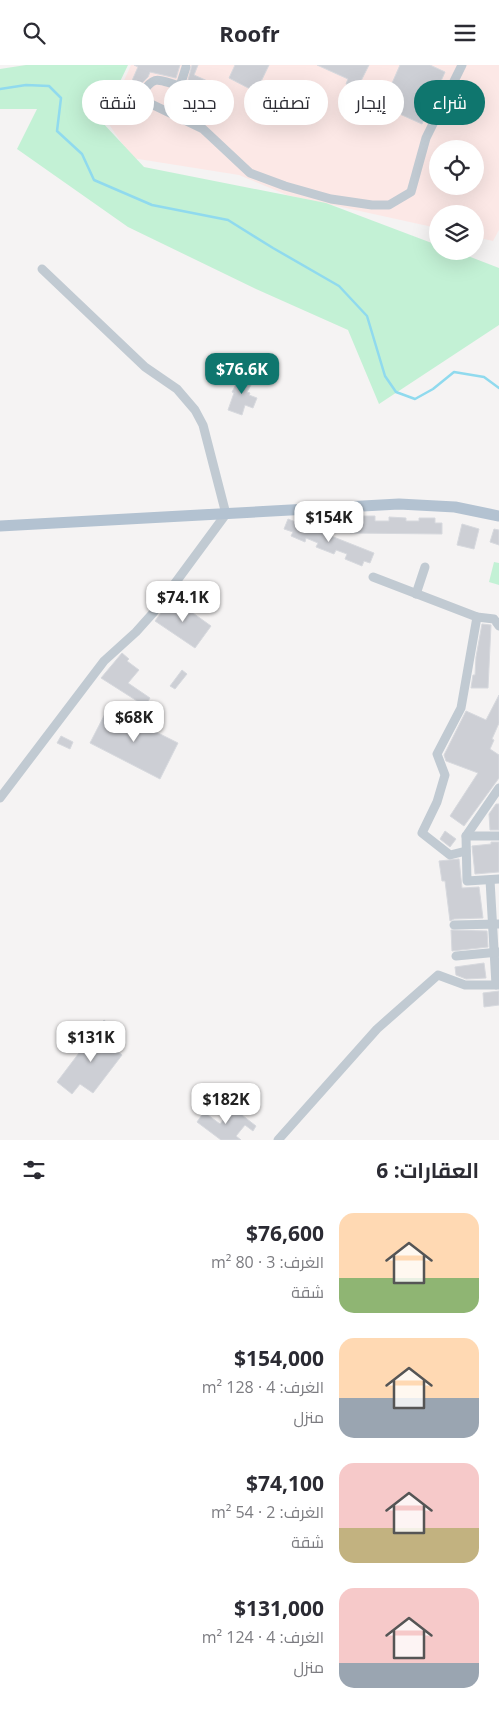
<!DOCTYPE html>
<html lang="ar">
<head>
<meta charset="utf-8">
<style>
  :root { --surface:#fff; --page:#f7f7f7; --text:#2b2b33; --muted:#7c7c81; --accent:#0f766e }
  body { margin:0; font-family:"Open Sans",Cairo,sans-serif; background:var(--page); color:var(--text); direction:rtl; height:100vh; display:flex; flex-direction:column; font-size:19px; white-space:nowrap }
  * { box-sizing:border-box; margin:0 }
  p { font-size:16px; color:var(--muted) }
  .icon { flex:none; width:28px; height:28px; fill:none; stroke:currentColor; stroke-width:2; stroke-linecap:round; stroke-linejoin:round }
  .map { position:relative; height:1075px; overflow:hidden; direction:ltr }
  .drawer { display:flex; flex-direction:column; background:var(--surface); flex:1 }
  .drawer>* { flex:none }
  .top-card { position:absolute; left:15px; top:15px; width:470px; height:45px; direction:rtl; display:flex; gap:10px }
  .fabs { position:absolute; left:429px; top:75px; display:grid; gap:10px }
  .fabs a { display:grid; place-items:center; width:55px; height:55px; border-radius:50%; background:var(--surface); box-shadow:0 5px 20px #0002; font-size:25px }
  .price { position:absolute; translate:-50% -42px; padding:0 11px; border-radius:10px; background:#fff; color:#222; font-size:16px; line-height:32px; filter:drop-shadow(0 1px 2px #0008) }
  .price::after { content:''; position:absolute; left:50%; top:30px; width:15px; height:11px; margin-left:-8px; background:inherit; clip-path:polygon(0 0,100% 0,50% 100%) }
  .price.selected { background:var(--accent); color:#fff }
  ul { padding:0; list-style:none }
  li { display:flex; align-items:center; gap:15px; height:125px; padding:0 20px }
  li span { display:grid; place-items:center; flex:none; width:140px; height:100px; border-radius:15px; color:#555 }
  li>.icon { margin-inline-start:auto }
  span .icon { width:60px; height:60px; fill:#fffc; stroke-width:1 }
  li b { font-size:21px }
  h2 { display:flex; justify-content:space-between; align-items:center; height:60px; padding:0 20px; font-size:21px }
  .tag { padding:0 18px; border-radius:22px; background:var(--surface); box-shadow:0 5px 20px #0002; font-size:18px; line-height:45px }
  .tag.selected { background:var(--accent); color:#fff }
  header { display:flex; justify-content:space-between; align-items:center; height:65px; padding:0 20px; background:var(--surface); font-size:22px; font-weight:700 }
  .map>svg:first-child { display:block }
</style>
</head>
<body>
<header><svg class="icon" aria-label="menu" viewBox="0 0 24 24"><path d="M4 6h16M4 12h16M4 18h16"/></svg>Roofr<svg class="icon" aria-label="search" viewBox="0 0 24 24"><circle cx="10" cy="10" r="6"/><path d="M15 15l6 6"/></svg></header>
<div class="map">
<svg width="499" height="1075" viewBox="0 0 499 1075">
  <rect width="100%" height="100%" fill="#f5f3f3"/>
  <path fill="#fce8e6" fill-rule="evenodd" d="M 131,0 L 499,0 L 499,165 L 493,176 L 475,172 L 475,149 L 438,149 L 437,163 L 287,130 L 239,110 L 132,93 L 106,55 ZM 438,84 L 475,84 L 475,121 L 438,121 Z"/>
  <g fill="#c3f1d5">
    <polygon points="26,0 128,0 101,56 144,102 326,138 437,180 438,186 455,186 499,203 499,260 379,339 348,265 256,224 128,162 17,84 37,44 0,44 0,4"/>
    <polygon points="494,497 499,498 499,520 489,517"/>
  </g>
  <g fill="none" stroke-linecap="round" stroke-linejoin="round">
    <polyline stroke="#90daee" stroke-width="2.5" points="0,24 26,20 49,21 61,33 57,66 82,89 94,115 152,140 228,155 273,183 339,221 367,251 385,311 396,327 415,334 433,324 454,307 484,312 499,323"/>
  </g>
  <g fill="#cdcfd5" stroke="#d7d9de">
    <polygon points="134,0 180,0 176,13 150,7 148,12 139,21 131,18 138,2"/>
    <polygon points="192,0 198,0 194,10 212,18 209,26 195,20 194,22 187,19"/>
    <polygon points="235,0 269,0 256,27 229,13"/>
    <polygon points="317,0 369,0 357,24 346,19 348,14"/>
    <polygon points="400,0 430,0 445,7 422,59 382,41"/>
    <polygon points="243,306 255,313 247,327 250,328 249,330 257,333 253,343 245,340 242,350 228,345 234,328 232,327"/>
    <polygon points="357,451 375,451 375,456 389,456 389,452 406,453 406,456 419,456 419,453 435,453 435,458 442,458 442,469 350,468 350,455 357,455"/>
    <polygon points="288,454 374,488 370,498 364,496 362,501 345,494 347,489 336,485 334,489 316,482 318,478 306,473 305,477 291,471 293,467 284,464"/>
    <polygon points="462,459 479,464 474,484 457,480"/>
    <polygon points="494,464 499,465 499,480 490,477"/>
    <polygon points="172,533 211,561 195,583 155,556"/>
    <polygon points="482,559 491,560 488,623 471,623 473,610 475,610 476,592"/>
    <polygon points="122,588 129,594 127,596 139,605 128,618 150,633 145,641 101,613"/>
    <polygon points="182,605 187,609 175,624 170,621"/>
    <polygon points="499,630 499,658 492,674 494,675 490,684 499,690 499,713 464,761 450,751 478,708 446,696 444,690 466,646 486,655"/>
    <polygon points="108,643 178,678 160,714 90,678"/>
    <polygon points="61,671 73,677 70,684 57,678"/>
    <polygon points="496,739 499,739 499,765 490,765 489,749"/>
    <polygon points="445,766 456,774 450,782 440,774"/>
    <polygon points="491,777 499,777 499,807 475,809 472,781 491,779"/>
    <polygon points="459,794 462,823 479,822 483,853 454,854 450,856 445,816 442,816 439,796"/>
    <polygon points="451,865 487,866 488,882 452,886"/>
    <polygon points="484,898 486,913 466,914 456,910 455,902"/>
    <polygon points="499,926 499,940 484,942 483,928"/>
    <polygon points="104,955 112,962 103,975 122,990 93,1028 80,1019 72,1029 57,1017"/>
    <polygon points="233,1043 256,1061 253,1066 245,1060 236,1071 241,1075 221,1075 197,1057 204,1047 220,1059"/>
  </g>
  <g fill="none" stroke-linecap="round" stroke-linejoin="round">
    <g stroke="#c1cad2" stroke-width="9">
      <path d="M 186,2 L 180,21 C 159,16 156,8 142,28 L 147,37 L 203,64 L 250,108 L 285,121 L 331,134 L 372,140 L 389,140 L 411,127 L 426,73 L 462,0"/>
      <polyline points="373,512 477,552 494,554 499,561"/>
      <polyline points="416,529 425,502"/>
      <polyline points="499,723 466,771 467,816 499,814"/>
      <polyline points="0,733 104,596 136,567 153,548 226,449 203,360 195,345 177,324 145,302 42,204"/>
      <polyline points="466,771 499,771"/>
      <polyline points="466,786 450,790 422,768 437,737 445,710 437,689 461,643 477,552"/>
      <polyline points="490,815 496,920"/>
      <polyline points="454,860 499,859"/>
      <polyline points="456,891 499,887"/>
      <polyline points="278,1075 377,964 438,910 465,920 499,920"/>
    </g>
    <polyline stroke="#b3c2d1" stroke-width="11" points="0,461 399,439 455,442 499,451"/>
  </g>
</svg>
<div class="fabs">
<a><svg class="icon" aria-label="locate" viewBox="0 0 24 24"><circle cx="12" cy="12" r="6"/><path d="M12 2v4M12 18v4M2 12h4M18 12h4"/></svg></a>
<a><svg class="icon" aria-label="layers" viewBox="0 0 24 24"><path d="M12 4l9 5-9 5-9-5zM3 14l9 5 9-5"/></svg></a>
</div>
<b class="price selected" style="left:242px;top:330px">$76.6K</b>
<b class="price" style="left:329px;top:478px">$154K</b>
<b class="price" style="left:183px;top:558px">$74.1K</b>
<b class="price" style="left:134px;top:678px">$68K</b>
<b class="price" style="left:91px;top:998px">$131K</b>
<b class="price" style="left:226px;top:1060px">$182K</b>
<div class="top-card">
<a class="tag selected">شراء</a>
<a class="tag">إيجار</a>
<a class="tag">تصفية</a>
<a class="tag">جديد</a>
<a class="tag">شقة</a>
</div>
</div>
<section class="drawer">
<h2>العقارات: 6<svg class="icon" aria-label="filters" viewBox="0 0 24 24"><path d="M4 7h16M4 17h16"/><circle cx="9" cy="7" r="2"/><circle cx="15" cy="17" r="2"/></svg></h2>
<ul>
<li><span style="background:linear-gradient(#ffd9b3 65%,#8fb573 0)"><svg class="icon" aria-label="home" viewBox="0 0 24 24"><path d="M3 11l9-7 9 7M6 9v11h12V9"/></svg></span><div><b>$76,600</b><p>الغرف: 3 · 80 m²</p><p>شقة</p></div></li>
<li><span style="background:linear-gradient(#ffd9b3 60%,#9aa5b1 0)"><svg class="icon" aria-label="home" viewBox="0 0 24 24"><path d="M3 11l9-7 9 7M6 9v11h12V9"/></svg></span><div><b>$154,000</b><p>الغرف: 4 · 128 m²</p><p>منزل</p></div></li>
<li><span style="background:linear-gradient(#f6c9c9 65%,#c2b280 0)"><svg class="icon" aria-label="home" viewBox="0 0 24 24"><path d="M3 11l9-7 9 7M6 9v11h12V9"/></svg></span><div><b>$74,100</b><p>الغرف: 2 · 54 m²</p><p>شقة</p></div></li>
<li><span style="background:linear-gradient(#f6c9c9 75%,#9aa5b1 0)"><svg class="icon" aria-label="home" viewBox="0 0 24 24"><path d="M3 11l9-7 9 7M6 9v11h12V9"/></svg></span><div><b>$131,000</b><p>الغرف: 4 · 124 m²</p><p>منزل</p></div></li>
</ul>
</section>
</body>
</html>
